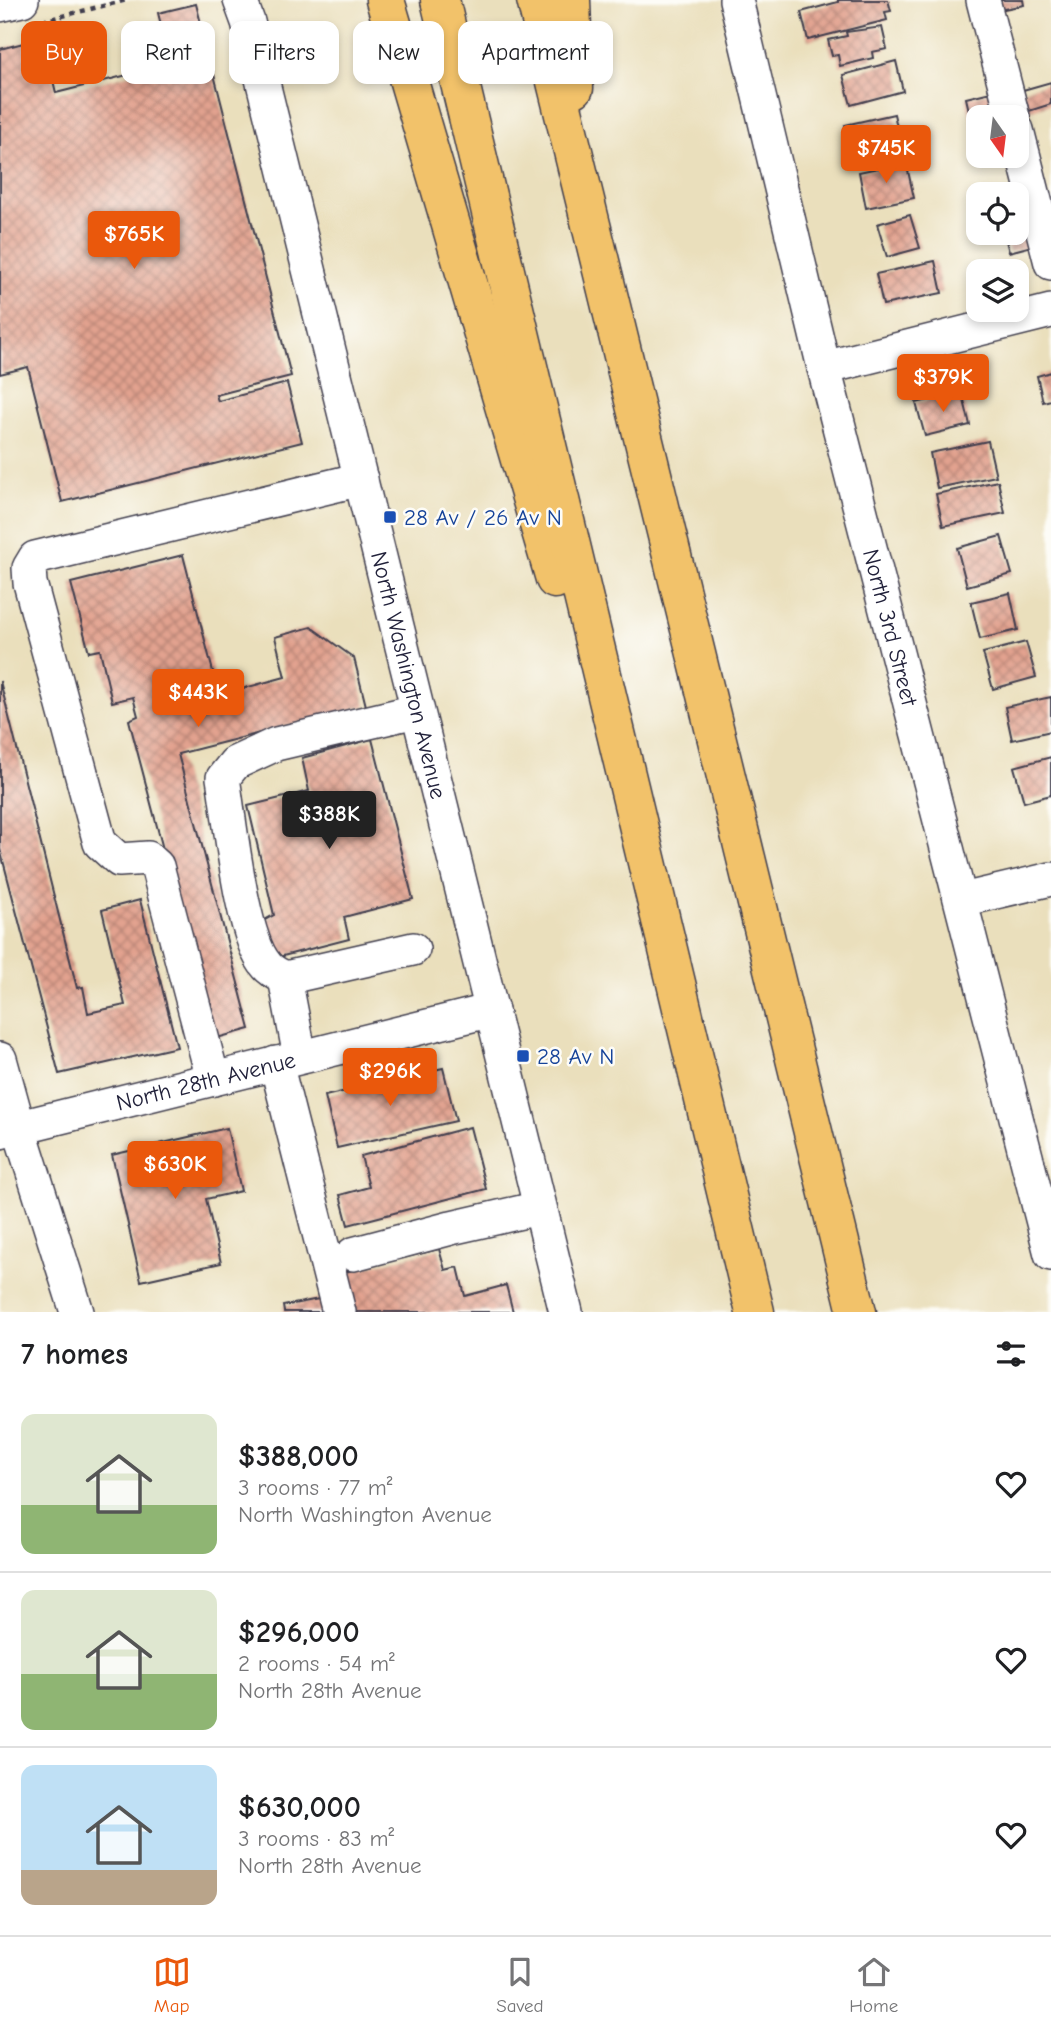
<!DOCTYPE html>
<html lang="en">
<head>
<meta charset="utf-8">
<style>
  :root { --surface:#fff; --page:#f2f2f2; --text:#202124; --muted:#757577; --line:#e0e0e0; --accent:#ea580c }
  body { margin:0; font-family:"Comic Neue",sans-serif; background:var(--page); color:var(--text); height:100vh; display:flex; flex-direction:column; font-size:26px; white-space:nowrap }
  * { box-sizing:border-box; margin:0 }
  p { font-size:23px; color:var(--muted) }
  .icon { flex:none; width:38px; height:38px; fill:none; stroke:currentColor; stroke-width:2; stroke-linecap:round; stroke-linejoin:round }
  .map { position:relative; height:1312px; overflow:hidden }
  .details { display:flex; flex-direction:column; background:var(--surface); flex:1 }
  .details>* { flex:none }
  .hud { position:absolute; left:21px; top:21px; width:700px; height:63px; display:flex; gap:14px }
  .needle { width:46px; rotate:166deg }
  .fabs { position:absolute; left:966px; top:105px; display:grid; gap:14px }
  .fabs a { display:grid; place-items:center; width:63px; height:63px; border-radius:14px; background:var(--surface); box-shadow:0 4px 10px #0003; font-size:35px }
  .price { position:absolute; translate:-50% -60px; padding:0 16px; border-radius:7px; background:var(--accent); color:#fff; font-size:23px; line-height:46px; filter:drop-shadow(0 2px 4px #0008) }
  .price::after { content:''; position:absolute; left:50%; top:42px; width:21px; height:16px; margin-left:-10px; background:inherit; clip-path:polygon(0 0,100% 0,50% 100%) }
  .price.on { background:#222; color:#fff }
  ul { padding:0; list-style:none }
  li { display:flex; align-items:center; gap:21px; height:175px; padding:0 21px }
  li+li { border-top:2px solid var(--line) }
  li span { display:grid; place-items:center; flex:none; width:196px; height:140px; border-radius:14px; color:#555 }
  li>.icon { margin-inline-start:auto }
  span .icon { width:84px; height:84px; fill:#fffc; stroke-width:1 }
  li b { font-size:30px }
  h2 { display:flex; justify-content:space-between; align-items:center; height:84px; padding:0 21px; font-size:30px }
  .pill { padding:0 24px; border-radius:14px; background:var(--surface); box-shadow:0 4px 10px #0003; font-size:24px; line-height:63px }
  .pill.on { background:var(--accent); color:#fff }
  .tab-bar { display:flex; justify-content:space-around; align-items:center; height:98px; border-top:2px solid var(--line); background:var(--surface); font-size:19px; color:var(--muted) }
  .tab-bar a { display:grid; justify-items:center; gap:4px }
  .tab-bar .on { color:var(--accent) }
  .map>svg:first-child { display:block }
</style>
</head>
<body>
<div class="map">
<svg width="1051" height="1312" viewBox="0 0 1051 1312">
  <defs>
    <pattern id="building-cross-hatch" width="8" height="8" patternUnits="userSpaceOnUse" patternTransform="scale(1.75)"><rect width="8" height="8" fill="#e2a28f"/><path d="M0 0l8 8M0 8l8-8" fill="none" stroke="#b78476"/></pattern>
  </defs>
  <rect width="100%" height="100%" fill="#fdfcf7"/>
  <filter id="ink" filterUnits="userSpaceOnUse"><feTurbulence type="fractalNoise" baseFrequency=".0143" numOctaves="2"/><feDisplacementMap in="SourceGraphic" scale="14" xChannelSelector="R" yChannelSelector="G"/><feConvolveMatrix kernelMatrix="1 2 1 2 8 2 1 2 1" color-interpolation-filters="sRGB"/></filter>
  <filter id="wash" filterUnits="userSpaceOnUse"><feTurbulence type="fractalNoise" baseFrequency=".00686" numOctaves="4" result="noise"/><feDisplacementMap in="SourceGraphic" scale="28" xChannelSelector="R" yChannelSelector="G"/><feGaussianBlur stdDeviation="1.57" result="paint"/><feColorMatrix in="noise" values="0 0 0 0 0 0 0 0 0 0 0 0 0 0 0 0 0 1.4 0 .05"/><feComposite in="paint" operator="in"/></filter>
  <g filter="url(#wash)">
    <rect width="100%" height="100%" fill="#eadfbc"/>
    <g id="blocks">
      <g fill="url(#building-cross-hatch)">
        <polygon points="838,0 888,0 891,11 885,12 887,20 808,40 801,12 838,2"/>
        <polygon points="997,0 1023,0 1024,5 999,10"/>
        <polygon points="196,4 291,376 216,395 218,401 287,383 302,442 62,502 28,367 0,374 0,49 43,38 56,93 171,64 158,13"/>
        <polygon points="882,27 887,49 872,52 873,58 840,66 838,55 832,56 828,40 847,36 846,32"/>
        <polygon points="896,61 903,91 851,105 843,75"/>
        <polygon points="1051,82 1051,104 1029,111 1023,90"/>
        <polygon points="995,91 1000,117 978,117 978,123 972,124 966,98"/>
        <polygon points="894,114 900,140 851,151 845,125"/>
        <polygon points="906,162 914,198 866,208 859,172"/>
        <polygon points="910,215 920,248 887,257 877,224"/>
        <polygon points="1027,221 1032,246 1009,252 1004,233 1017,233 1017,224"/>
        <polygon points="935,261 942,293 883,305 876,274"/>
        <polygon points="1051,372 1051,400 1043,402 1037,376"/>
        <polygon points="962,392 970,425 925,436 916,403"/>
        <polygon points="988,441 996,476 937,488 930,453"/>
        <polygon points="998,481 1005,513 943,526 936,494"/>
        <polygon points="1001,536 1012,574 967,586 957,548"/>
        <polygon points="183,555 219,695 285,677 275,637 311,627 354,658 366,706 178,754 250,1029 213,1039 129,720 138,716 133,697 112,702 100,650 89,652 71,583"/>
        <polygon points="1010,593 1018,630 980,639 971,602"/>
        <polygon points="1026,642 1036,677 993,689 983,653"/>
        <polygon points="0,681 77,988 83,987 88,1013 125,1005 102,910 140,900 177,1047 59,1074 0,849"/>
        <polygon points="1051,697 1051,731 1012,740 1005,707"/>
        <polygon points="372,739 413,899 344,917 349,939 275,958 261,922 274,915 248,806 309,791 302,758"/>
        <polygon points="1051,757 1051,795 1024,802 1014,767"/>
        <polygon points="443,1068 456,1121 337,1148 325,1096"/>
        <polygon points="470,1127 486,1189 348,1225 340,1195 369,1187 361,1156"/>
        <polygon points="227,1128 241,1191 206,1199 221,1263 141,1281 112,1155"/>
        <polygon points="439,1249 445,1270 458,1267 465,1296 506,1285 513,1312 347,1312 337,1274"/>
        <polygon points="324,1298 327,1312 284,1312 283,1306"/>
      </g>
    </g>
  </g>
  <g filter="url(#ink)">
    <use href="#blocks" fill-opacity="0" stroke="#403e4e" stroke-width="2"/>
    <g fill="none" stroke-linecap="round" stroke-linejoin="round">
      <defs>
        <g id="minor">
          <path id="s1" d="M 240,0 L 248,22 L 566,1312"/>
          <path id="s2" d="M 736,0 L 824,368 L 1051,1254"/>
          <polyline points="983,0 1013,117"/>
          <polyline points="0,5 22,0"/>
          <polyline points="1017,130 1051,263"/>
          <polyline points="824,368 1051,311"/>
          <polyline points="962,900 1051,879"/>
          <path d="M 285,978 C 279,975 271,971 267,966 C 241,938 230,819 223,778 L 235,763 L 276,744 L 416,711"/>
          <polyline points="300,1057 285,978 413,949"/>
          <polyline points="0,1059 19,1128 77,1312"/>
          <polyline points="276,1063 339,1312"/>
          <polyline points="213,1079 157,866 148,858 119,860 100,843 30,583 29,568 35,558 361,479"/>
          <path id="s3" d="M 0,1132 L 492,1010"/>
          <polyline points="353,1254 451,1228 539,1208"/>
        </g>
        <g id="highway">
          <polyline points="385,0 555,579"/>
          <polyline points="440,0 755,1312"/>
          <polyline points="536,0 857,1312"/>
          <polyline points="571,0 574,88"/>
        </g>
      </defs>
      <use href="#minor" stroke="#403e4e" stroke-width="36"/>
      <use href="#highway" stroke="#403e4e" stroke-width="41"/>
      <polyline stroke="#403e4e" stroke-width="4.5" stroke-dasharray="5 5" stroke-linecap="butt" points="42,21 127,0"/>
      <use href="#minor" stroke="#fff" stroke-width="33"/>
      <use href="#highway" stroke="#f2c26a" stroke-width="38"/>
    </g>
  </g>
  <g fill="#1a4fb4" stroke="#fdfcf7" stroke-width="2.5">
    <rect x="383" y="510" width="14" height="14" rx="3.5"/>
    <rect x="516" y="1049" width="14" height="14" rx="3.5"/>
  </g>
  <g text-anchor="middle" stroke-width="5" stroke-linejoin="round" paint-order="stroke">
    <g font-size="23" fill="#164399" stroke="#fdfcf7" text-anchor="start">
      <text x="404" y="525">28 Av / 26 Av N</text>
      <text x="537" y="1064">28 Av N</text>
    </g>
    <g font-size="23" fill="#22223b" stroke="#fdfcf7">
      <text dy="8" stroke="none"><textPath href="#s2" startOffset="646">North 3rd Street</textPath></text>
      <text dy="8" stroke="none"><textPath href="#s1" startOffset="696">North Washington Avenue</textPath></text>
      <text dy="8" stroke="none"><textPath href="#s3" startOffset="212">North 28th Avenue</textPath></text>
    </g>
  </g>
</svg>
<div class="fabs">
<a><svg class="needle" viewBox="-14 -14 28 28"><path d="M0-13l5 13h-10z" fill="#e53935"/><path d="M0 13l5-13h-10z" fill="#757577"/></svg></a>
<a><svg class="icon" aria-label="locate" viewBox="0 0 24 24"><circle cx="12" cy="12" r="6"/><path d="M12 2v4M12 18v4M2 12h4M18 12h4"/></svg></a>
<a><svg class="icon" aria-label="layers" viewBox="0 0 24 24"><path d="M12 4l9 5-9 5-9-5zM3 14l9 5 9-5"/></svg></a>
</div>
<b class="price" style="left:886px;top:185px">$745K</b>
<b class="price" style="left:134px;top:271px">$765K</b>
<b class="price" style="left:943px;top:414px">$379K</b>
<b class="price" style="left:198px;top:729px">$443K</b>
<b class="price on" style="left:329px;top:851px">$388K</b>
<b class="price" style="left:390px;top:1108px">$296K</b>
<b class="price" style="left:175px;top:1201px">$630K</b>
<div class="hud">
<a class="pill on">Buy</a>
<a class="pill">Rent</a>
<a class="pill">Filters</a>
<a class="pill">New</a>
<a class="pill">Apartment</a>
</div>
</div>
<section class="details">
<h2>7 homes<svg class="icon" aria-label="filters" viewBox="0 0 24 24"><path d="M4 7h16M4 17h16"/><circle cx="9" cy="7" r="2"/><circle cx="15" cy="17" r="2"/></svg></h2>
<ul>
<li><span style="background:linear-gradient(#dfe7d0 65%,#8fb573 0)"><svg class="icon" aria-label="home" viewBox="0 0 24 24"><path d="M3 11l9-7 9 7M6 9v11h12V9"/></svg></span><div><b>$388,000</b><p>3 rooms · 77 m²</p><p>North Washington Avenue</p></div><svg class="icon" aria-label="heart" viewBox="0 0 24 24"><path d="M12 20l-8-8c-3-5 5-10 8-4 3-6 11-1 8 4z"/></svg></li>
<li><span style="background:linear-gradient(#dfe7d0 60%,#8fb573 0)"><svg class="icon" aria-label="home" viewBox="0 0 24 24"><path d="M3 11l9-7 9 7M6 9v11h12V9"/></svg></span><div><b>$296,000</b><p>2 rooms · 54 m²</p><p>North 28th Avenue</p></div><svg class="icon" aria-label="heart" viewBox="0 0 24 24"><path d="M12 20l-8-8c-3-5 5-10 8-4 3-6 11-1 8 4z"/></svg></li>
<li><span style="background:linear-gradient(#bfe0f5 75%,#b9a48a 0)"><svg class="icon" aria-label="home" viewBox="0 0 24 24"><path d="M3 11l9-7 9 7M6 9v11h12V9"/></svg></span><div><b>$630,000</b><p>3 rooms · 83 m²</p><p>North 28th Avenue</p></div><svg class="icon" aria-label="heart" viewBox="0 0 24 24"><path d="M12 20l-8-8c-3-5 5-10 8-4 3-6 11-1 8 4z"/></svg></li>
</ul>
</section>
<nav class="tab-bar">
<a class="on"><svg class="icon" aria-label="map" viewBox="0 0 24 24"><path d="M3 6l6-2 6 2 6-2v14l-6 2-6-2-6 2zM9 4v14M15 6v14"/></svg>Map</a>
<a><svg class="icon" aria-label="saved" viewBox="0 0 24 24"><path d="M7 4h10v16l-5-4-5 4z"/></svg>Saved</a>
<a><svg class="icon" aria-label="home" viewBox="0 0 24 24"><path d="M3 11l9-7 9 7M6 9v11h12V9"/></svg>Home</a>
</nav>
</body>
</html>
